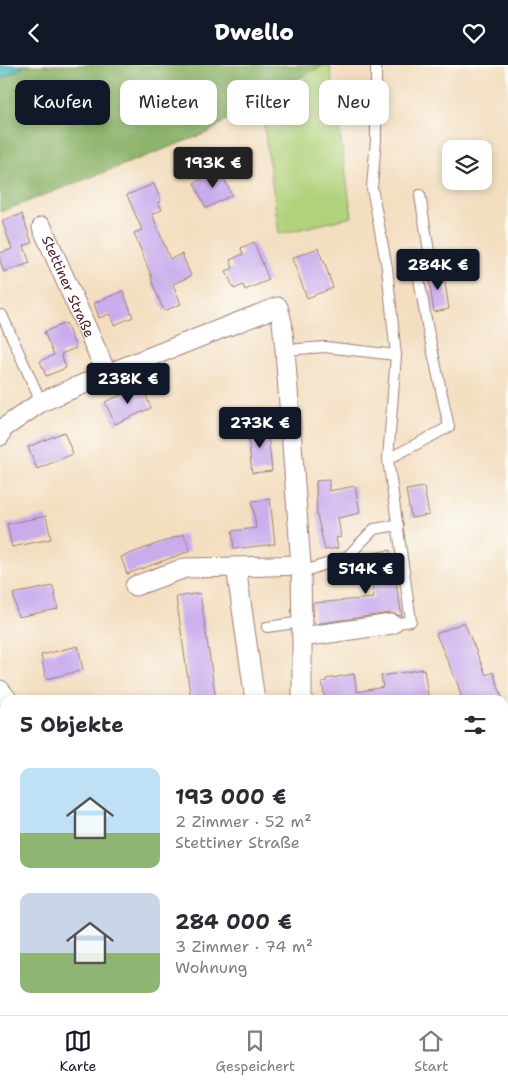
<!DOCTYPE html>
<html lang="de">
<head>
<meta charset="utf-8">
<style>
  :root { --surface:#fff; --page:#f2f2f3; --text:#2b2b33; --muted:#7c7c81; --line:#e1e1e2; --accent:#111827 }
  body { margin:0; font-family:"Shantell Sans",sans-serif; background:var(--page); color:var(--text); height:100vh; display:flex; flex-direction:column; font-size:19px; white-space:nowrap }
  * { box-sizing:border-box; margin:0 }
  p { font-size:16px; color:var(--muted) }
  .icon { flex:none; width:28px; height:28px; fill:none; stroke:currentColor; stroke-width:2; stroke-linecap:round; stroke-linejoin:round }
  .map { position:relative; flex:1; overflow:hidden }
  .sheet { position:absolute; left:0px; top:630px; width:509px; height:320px; display:flex; flex-direction:column; background:var(--surface); border-radius:15px 15px 0 0; box-shadow:0 2px 8px #0003 }
  .sheet>* { flex:none }
  .banner { position:absolute; left:15px; top:15px; width:479px; height:45px; display:flex; gap:10px }
  .tools { position:absolute; left:442px; top:75px; display:grid; gap:10px }
  .tools a { display:grid; place-items:center; width:50px; height:50px; border-radius:10px; background:var(--surface); box-shadow:0 2px 8px #0003; font-size:25px }
  .price { position:absolute; translate:-50% -42px; padding:0 11px; border-radius:5px; background:var(--accent); color:#fff; font-size:16px; line-height:32px; filter:drop-shadow(0 1px 2px #0008) }
  .price::after { content:''; position:absolute; left:50%; top:30px; width:15px; height:11px; margin-left:-8px; background:inherit; clip-path:polygon(0 0,100% 0,50% 100%) }
  .price.selected { background:#222; color:#fff }
  ul { padding:0; list-style:none }
  li { display:flex; align-items:center; gap:15px; height:125px; padding:0 20px }
  li span { display:grid; place-items:center; flex:none; width:140px; height:100px; border-radius:10px; color:#555 }
  li>.icon { margin-inline-start:auto }
  span .icon { width:60px; height:60px; fill:#fffc; stroke-width:1 }
  li b { font-size:21px }
  h2 { display:flex; justify-content:space-between; align-items:center; height:60px; padding:0 20px; font-size:21px }
  .tag { padding:0 18px; border-radius:10px; background:var(--surface); box-shadow:0 2px 8px #0003; font-size:18px; line-height:45px }
  .tag.selected { background:var(--accent); color:#fff }
  header { display:flex; justify-content:space-between; align-items:center; height:65px; padding:0 20px; background:var(--accent); color:#fff; font-size:22px; font-weight:800 }
  .tabs { display:flex; justify-content:space-around; align-items:center; height:70px; border-top:1px solid var(--line); background:var(--surface); font-size:14px; color:var(--muted) }
  .tabs a { display:grid; justify-items:center; gap:2px }
  .tabs .selected { color:var(--accent) }
  .map>svg:first-child { display:block }
</style>
</head>
<body>
<header><svg class="icon" aria-label="back" viewBox="0 0 24 24"><path d="M15 5l-7 7 7 7"/></svg>Dwello<svg class="icon" aria-label="heart" viewBox="0 0 24 24"><path d="M12 20l-8-8c-3-5 5-10 8-4 3-6 11-1 8 4z"/></svg></header>
<div class="map">
<svg width="508" height="950" viewBox="0 0 508 950">
  <rect width="100%" height="100%" fill="#fdfcf7"/>
  <filter id="ink" filterUnits="userSpaceOnUse"><feTurbulence type="fractalNoise" baseFrequency=".02" numOctaves="2"/><feDisplacementMap in="SourceGraphic" scale="10" xChannelSelector="R" yChannelSelector="G"/><feConvolveMatrix kernelMatrix="1 2 1 2 8 2 1 2 1" color-interpolation-filters="sRGB"/></filter>
  <filter id="wash" filterUnits="userSpaceOnUse"><feTurbulence type="fractalNoise" baseFrequency=".0096" numOctaves="4" result="noise"/><feDisplacementMap in="SourceGraphic" scale="20" xChannelSelector="R" yChannelSelector="G"/><feGaussianBlur stdDeviation="1.12" result="paint"/><feColorMatrix in="noise" values="0 0 0 0 0 0 0 0 0 0 0 0 0 0 0 0 0 1.4 0 .05"/><feComposite in="paint" operator="in"/></filter>
  <g filter="url(#wash)">
    <rect width="100%" height="100%" fill="#f3dec0"/>
    <polygon fill="#b0d27b" stroke="#7d7853" points="324,0 330,0 352,152 279,169 260,32"/>
    <polygon fill="#8cb46b" stroke="#6b6a4b" points="26,0 324,0 260,32 209,67 0,147 0,15"/>
    <polygon fill="#49b8c0" stroke="#4a6c76" points="0,0 26,0 0,15"/>
    <g id="blocks">
      <g fill="#c8acec">
        <polygon points="220,106 232,130 206,143 194,118"/>
        <polygon points="154,119 161,136 158,137 162,145 152,149 170,194 182,189 191,211 173,219 181,239 164,246 151,214 152,213 134,168 142,165 127,130"/>
        <polygon points="22,149 32,178 24,181 30,198 4,207 0,196 0,188 12,184 2,156"/>
        <polygon points="254,177 269,215 245,225 243,220 234,224 226,206 233,203 230,195 243,189 241,183"/>
        <polygon points="318,183 323,196 324,196 333,223 307,233 292,193"/>
        <polygon points="443,205 449,244 434,247 428,207"/>
        <polygon points="123,226 133,252 114,260 110,249 99,253 94,238"/>
        <polygon points="66,258 76,283 61,289 66,303 46,311 40,296 54,290 44,267"/>
        <polygon points="142,321 151,343 115,359 105,337"/>
        <polygon points="267,360 272,406 252,408 247,362"/>
        <polygon points="64,367 73,389 37,404 28,382"/>
        <polygon points="329,415 329,426 355,421 360,448 338,453 341,472 336,473 338,483 325,485 317,450 316,416"/>
        <polygon points="424,422 429,450 411,453 406,425"/>
        <polygon points="270,434 275,479 234,484 232,466 256,463 252,436"/>
        <polygon points="46,451 51,474 12,482 7,459"/>
        <polygon points="184,469 190,486 127,509 121,492"/>
        <polygon points="390,485 402,551 390,548 314,559 313,538 374,533 367,489"/>
        <polygon points="53,521 58,544 18,552 13,529"/>
        <polygon points="200,528 216,635 191,635 176,532"/>
        <polygon points="464,557 486,610 493,607 503,635 462,635 458,620 436,569"/>
        <polygon points="78,581 83,605 46,614 41,590"/>
        <polygon points="424,604 428,631 414,633 414,635 325,635 322,617 326,616 326,614 354,609 357,627 383,622 381,611"/>
      </g>
    </g>
  </g>
  <g filter="url(#ink)">
    <use href="#blocks" fill-opacity="0" stroke="#9e7e76" stroke-width="1"/>
    <g fill="none" stroke-linecap="round" stroke-linejoin="round">
      <defs>
        <g id="service">
          <polyline points="376,0 376,74 372,123 387,203 396,290 388,394"/>
          <polyline points="420,130 430,193"/>
          <polyline points="2,250 41,337"/>
          <polyline points="285,285 325,282 396,290"/>
          <polyline points="302,507 347,492 374,464 398,460"/>
          <polyline points="392,559 411,556 388,394 449,362 427,260 416,196 443,191"/>
          <polyline points="267,562 302,557"/>
          <polyline points="504,680 508,678"/>
        </g>
        <g id="minor">
          <path id="s1" d="M 42,162 L 107,309"/>
          <polyline points="0,371 2,364 41,337 107,309 223,263 278,242 282,257 285,285 301,500 302,572 302,635"/>
          <polyline points="135,521 185,503 236,502"/>
          <polyline points="302,572 392,559"/>
          <polyline points="0,625 8,635"/>
          <polyline points="255,635 236,502 301,500"/>
          <polyline points="0,747 5,745"/>
          <polyline points="142,945 145,950"/>
          <polyline points="422,945 423,950"/>
        </g>
      </defs>
      <use href="#service" stroke="#9e7e76" stroke-width="12"/>
      <use href="#minor" stroke="#9e7e76" stroke-width="21"/>
      <use href="#service" stroke="#fff" stroke-width="10"/>
      <use href="#minor" stroke="#fff" stroke-width="19"/>
    </g>
  </g>
  <g text-anchor="middle" stroke-width="4.5" stroke-linejoin="round" paint-order="stroke">
    <g font-size="14" fill="#4a1f2b" stroke="#fdfcf7">
      <text dy="5" stroke="none"><textPath href="#s1" startOffset="65">Stettiner Straße</textPath></text>
    </g>
  </g>
</svg>
<div class="tools">
<a><svg class="icon" aria-label="layers" viewBox="0 0 24 24"><path d="M12 4l9 5-9 5-9-5zM3 14l9 5 9-5"/></svg></a>
</div>
<b class="price selected" style="left:213px;top:124px">193K €</b>
<b class="price" style="left:438px;top:226px">284K €</b>
<b class="price" style="left:128px;top:340px">238K €</b>
<b class="price" style="left:260px;top:384px">273K €</b>
<b class="price" style="left:366px;top:530px">514K €</b>
<div class="banner">
<a class="tag selected">Kaufen</a>
<a class="tag">Mieten</a>
<a class="tag">Filter</a>
<a class="tag">Neu</a>
</div>
<section class="sheet">
<h2>5 Objekte<svg class="icon" aria-label="filters" viewBox="0 0 24 24"><path d="M4 7h16M4 17h16"/><circle cx="9" cy="7" r="2"/><circle cx="15" cy="17" r="2"/></svg></h2>
<ul>
<li><span style="background:linear-gradient(#bfe0f5 65%,#8fb573 0)"><svg class="icon" aria-label="home" viewBox="0 0 24 24"><path d="M3 11l9-7 9 7M6 9v11h12V9"/></svg></span><div><b>193 000 €</b><p>2 Zimmer · 52 m²</p><p>Stettiner Straße</p></div></li>
<li><span style="background:linear-gradient(#c9d6e8 60%,#8fb573 0)"><svg class="icon" aria-label="home" viewBox="0 0 24 24"><path d="M3 11l9-7 9 7M6 9v11h12V9"/></svg></span><div><b>284 000 €</b><p>3 Zimmer · 74 m²</p><p>Wohnung</p></div></li>
</ul>
</section>
</div>
<nav class="tabs">
<a class="selected"><svg class="icon" aria-label="map" viewBox="0 0 24 24"><path d="M3 6l6-2 6 2 6-2v14l-6 2-6-2-6 2zM9 4v14M15 6v14"/></svg>Karte</a>
<a><svg class="icon" aria-label="saved" viewBox="0 0 24 24"><path d="M7 4h10v16l-5-4-5 4z"/></svg>Gespeichert</a>
<a><svg class="icon" aria-label="home" viewBox="0 0 24 24"><path d="M3 11l9-7 9 7M6 9v11h12V9"/></svg>Start</a>
</nav>
</body>
</html>
